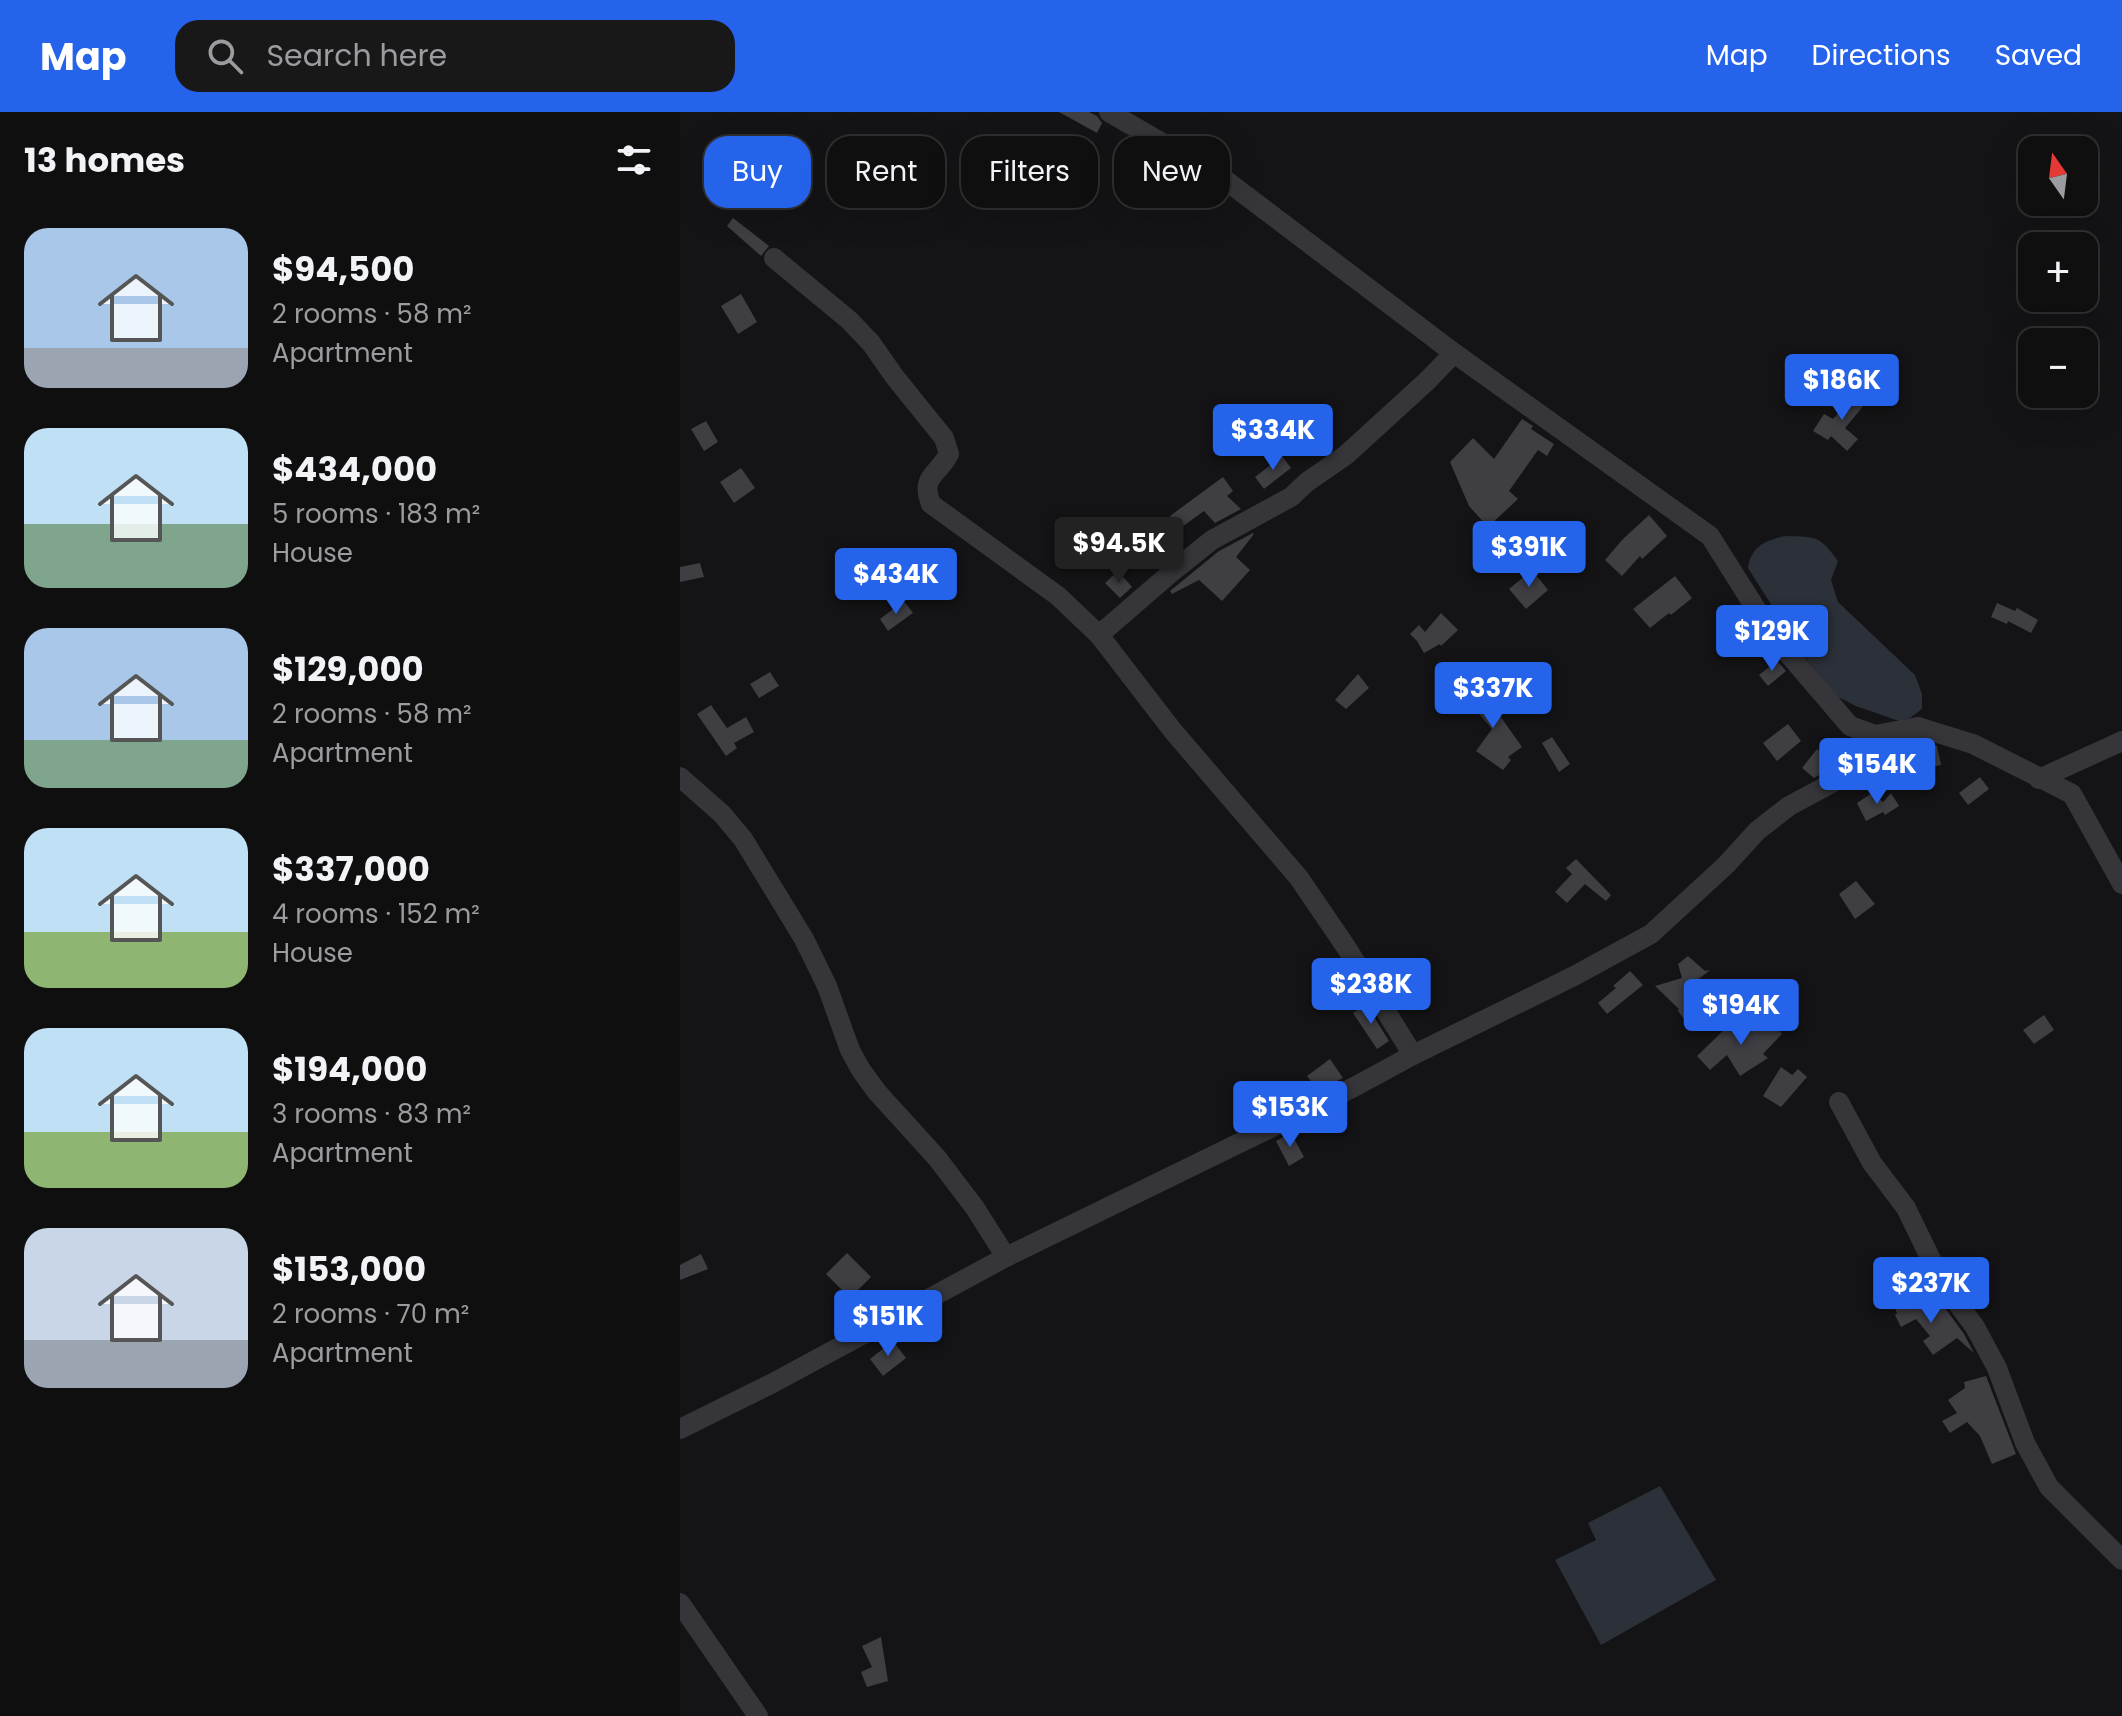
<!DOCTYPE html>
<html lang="en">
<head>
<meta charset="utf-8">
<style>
  :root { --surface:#0f0f10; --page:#181819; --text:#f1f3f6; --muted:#9b9c9f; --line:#2f2f30; --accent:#2563eb }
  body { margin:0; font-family:Poppins,sans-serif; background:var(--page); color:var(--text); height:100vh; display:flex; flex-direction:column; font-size:30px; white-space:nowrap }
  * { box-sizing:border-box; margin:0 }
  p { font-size:26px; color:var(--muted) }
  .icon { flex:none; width:44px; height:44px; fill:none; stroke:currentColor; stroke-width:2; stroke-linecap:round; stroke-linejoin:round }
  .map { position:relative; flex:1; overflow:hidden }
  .sheet { display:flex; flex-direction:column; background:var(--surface); width:680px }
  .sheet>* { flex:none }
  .top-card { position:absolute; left:24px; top:24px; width:760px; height:72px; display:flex; gap:16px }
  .needle { width:52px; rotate:346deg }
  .buttons { position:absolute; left:1338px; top:24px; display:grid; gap:16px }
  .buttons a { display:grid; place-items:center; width:80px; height:80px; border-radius:16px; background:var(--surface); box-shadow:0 8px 32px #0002,0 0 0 2px var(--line); font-size:40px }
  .price { position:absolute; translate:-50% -68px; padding:0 18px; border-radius:8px; background:var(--accent); color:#fff; font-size:26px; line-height:52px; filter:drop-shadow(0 2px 4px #0008) }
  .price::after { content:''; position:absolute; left:50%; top:48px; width:24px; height:18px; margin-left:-12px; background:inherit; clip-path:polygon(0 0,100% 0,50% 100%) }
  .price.current { background:#222; color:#fff }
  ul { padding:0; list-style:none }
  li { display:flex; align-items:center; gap:24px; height:200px; padding:0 24px }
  li span { display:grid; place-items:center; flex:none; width:224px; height:160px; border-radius:24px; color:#555 }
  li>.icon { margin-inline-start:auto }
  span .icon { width:96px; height:96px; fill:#fffc; stroke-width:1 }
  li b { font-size:34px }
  h2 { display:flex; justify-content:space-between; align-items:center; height:96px; padding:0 24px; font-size:34px }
  .chip { padding:0 28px; border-radius:24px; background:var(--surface); box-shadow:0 8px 32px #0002,0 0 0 2px var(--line); font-size:28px; line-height:72px }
  .chip.current { background:var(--accent); color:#fff }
  header { display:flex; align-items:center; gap:48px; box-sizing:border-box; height:112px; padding:0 40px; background:var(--accent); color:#fff }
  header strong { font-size:38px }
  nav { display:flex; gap:44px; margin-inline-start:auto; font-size:28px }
  .search { width:560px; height:72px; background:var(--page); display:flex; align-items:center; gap:20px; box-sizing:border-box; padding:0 28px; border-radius:24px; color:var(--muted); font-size:30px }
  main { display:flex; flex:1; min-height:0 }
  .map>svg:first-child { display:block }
</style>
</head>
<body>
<header>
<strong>Map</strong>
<div class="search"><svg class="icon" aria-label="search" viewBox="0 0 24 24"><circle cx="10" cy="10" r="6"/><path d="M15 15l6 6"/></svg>Search here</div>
<nav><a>Map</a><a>Directions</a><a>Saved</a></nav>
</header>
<main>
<section class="sheet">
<h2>13 homes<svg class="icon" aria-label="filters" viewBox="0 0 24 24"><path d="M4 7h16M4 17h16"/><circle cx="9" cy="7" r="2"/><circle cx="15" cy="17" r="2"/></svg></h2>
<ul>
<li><span style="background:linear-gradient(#a9c7e8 75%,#9aa5b1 0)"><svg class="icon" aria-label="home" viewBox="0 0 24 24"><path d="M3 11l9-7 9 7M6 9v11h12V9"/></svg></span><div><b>$94,500</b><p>2 rooms · 58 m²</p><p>Apartment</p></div></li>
<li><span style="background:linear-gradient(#bfe0f5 60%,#7fa58c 0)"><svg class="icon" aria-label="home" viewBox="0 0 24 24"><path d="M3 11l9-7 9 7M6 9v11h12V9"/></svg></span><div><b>$434,000</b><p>5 rooms · 183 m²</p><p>House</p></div></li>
<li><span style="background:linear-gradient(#a9c7e8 70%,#7fa58c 0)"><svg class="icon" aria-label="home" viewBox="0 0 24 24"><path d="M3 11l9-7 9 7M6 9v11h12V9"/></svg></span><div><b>$129,000</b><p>2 rooms · 58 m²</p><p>Apartment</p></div></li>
<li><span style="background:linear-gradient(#bfe0f5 65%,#8fb573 0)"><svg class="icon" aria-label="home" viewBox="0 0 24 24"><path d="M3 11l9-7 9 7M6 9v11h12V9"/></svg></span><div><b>$337,000</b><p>4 rooms · 152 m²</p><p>House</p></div></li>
<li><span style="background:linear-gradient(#bfe0f5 65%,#8fb573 0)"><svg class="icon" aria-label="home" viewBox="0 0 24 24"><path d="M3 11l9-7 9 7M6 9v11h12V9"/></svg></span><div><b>$194,000</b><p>3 rooms · 83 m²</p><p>Apartment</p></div></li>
<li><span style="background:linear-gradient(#c9d6e8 70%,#9aa5b1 0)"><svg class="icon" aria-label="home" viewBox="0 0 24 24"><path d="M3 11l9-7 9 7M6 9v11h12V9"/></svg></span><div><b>$153,000</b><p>2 rooms · 70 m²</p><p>Apartment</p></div></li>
</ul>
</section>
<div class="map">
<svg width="1442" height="1604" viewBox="0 0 1442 1604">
  <rect width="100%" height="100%" fill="#141416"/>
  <g fill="#2b3039">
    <path d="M 1105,424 C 1137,425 1139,423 1158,449 L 1151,468 L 1158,490 L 1235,563 L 1242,582 L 1242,597 L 1230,606 L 1219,609 L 1176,594 L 1156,584 L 1124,544 L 1068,456 C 1071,434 1086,428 1105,424 Z"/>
    <polygon points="980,1374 1036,1468 921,1533 875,1448 916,1428 908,1411"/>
  </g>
  <g fill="#3e3e43">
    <polygon points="379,0 409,0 417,4 422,11 417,21"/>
    <polygon points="488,58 511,75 500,89 477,72"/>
    <polygon points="53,106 89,134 81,144 47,114"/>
    <polygon points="61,182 77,210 58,222 41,194"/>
    <polygon points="1179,277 1190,286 1165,316 1178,327 1167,339 1151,324 1148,328 1133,319 1144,302 1153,307"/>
    <polygon points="842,307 853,314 851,317 874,332 867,344 858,338 829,379 838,387 808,415 789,394 770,350 793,326 814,347"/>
    <polygon points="26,309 38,330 24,339 11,317"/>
    <polygon points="602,344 611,356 584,377 575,365"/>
    <polygon points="61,356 75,376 54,391 40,370"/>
    <polygon points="543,365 553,379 547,384 561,397 535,411 524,399 499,417 490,404"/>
    <polygon points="969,403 987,424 962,447 960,444 942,464 925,448 943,427"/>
    <polygon points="573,421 574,422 556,445 570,458 542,489 519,468 492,482 490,479 539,439"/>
    <polygon points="20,451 24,465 0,470 0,455"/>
    <polygon points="852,458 868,478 846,497 829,477"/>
    <polygon points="438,459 452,475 440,486 425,471"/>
    <polygon points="995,464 1012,486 991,503 989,501 970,516 953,497"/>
    <polygon points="224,489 233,501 208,519 200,507"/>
    <polygon points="1317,491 1335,499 1337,496 1358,508 1351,521 1328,509 1327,512 1311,505"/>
    <polygon points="761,501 778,518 761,534 760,532 744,541 737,529 730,522 739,513 745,520"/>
    <polygon points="1097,549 1106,559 1088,574 1079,563"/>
    <polygon points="90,560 99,574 79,586 70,572"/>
    <polygon points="678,562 689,576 666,597 655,588"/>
    <polygon points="793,570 800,581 818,601 842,635 828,645 831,648 823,658 796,639 812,617 780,580"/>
    <polygon points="31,593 47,616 66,605 74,620 54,631 57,636 46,644 17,602"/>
    <polygon points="1108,612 1121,629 1097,649 1083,631"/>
    <polygon points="872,625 890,652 879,660 862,631"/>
    <polygon points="1248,632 1257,634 1261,653 1222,661 1218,641 1228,635"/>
    <polygon points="1137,637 1152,649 1141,662 1134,666 1122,656"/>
    <polygon points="1300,665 1309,677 1288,693 1279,681"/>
    <polygon points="1192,681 1203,690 1211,681 1219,694 1205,703 1203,700 1186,709 1177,691"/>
    <polygon points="896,747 931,783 926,789 905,772 887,791 875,780 892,762 886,756"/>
    <polygon points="1176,769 1195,792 1175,807 1159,782"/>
    <polygon points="1008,844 1025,859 1030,858 1010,874 1029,900 1009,914 998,899 999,897 975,874 1002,866 998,852"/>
    <polygon points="950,859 963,873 927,902 918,891 936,876 933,874"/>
    <polygon points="686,892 709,929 697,937 673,901"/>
    <polygon points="1364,903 1374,918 1354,932 1343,918"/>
    <polygon points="1088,906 1102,922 1083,942 1088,946 1060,964 1047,943 1030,958 1017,944 1049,913 1055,921 1067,912 1071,919"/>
    <polygon points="650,947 663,966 638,978 627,964"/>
    <polygon points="1101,955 1112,963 1118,957 1127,965 1101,995 1083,984"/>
    <polygon points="611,1021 624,1045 609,1054 596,1029"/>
    <polygon points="167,1141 191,1165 170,1186 146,1162"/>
    <polygon points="21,1142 28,1157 0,1168 0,1153"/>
    <polygon points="1225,1186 1230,1195 1238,1189 1247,1200 1265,1196 1284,1222 1294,1241 1277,1226 1253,1243 1243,1229 1250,1224 1236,1207 1221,1215 1215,1203 1217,1201 1213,1192"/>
    <polygon points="213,1229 226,1246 203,1264 190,1247"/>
    <polygon points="1306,1264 1336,1342 1312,1352 1300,1324 1287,1310 1270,1321 1262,1309 1277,1301 1268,1288 1285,1276 1284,1270"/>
    <polygon points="201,1525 208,1569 187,1575 181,1560 192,1555 182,1534"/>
  </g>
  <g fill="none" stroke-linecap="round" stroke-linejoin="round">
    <g stroke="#35353a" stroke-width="20">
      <polyline points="429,0 544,67 774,241 1030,424 1093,524 1170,614 1195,623 1238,615 1293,632 1392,682 1442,772"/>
      <path d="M 94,146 L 169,208 L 191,231 L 214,264 L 264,326 L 269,342 C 258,363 240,364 251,392 L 378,484 L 419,523 L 493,619 L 619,766 L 666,835 L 733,943"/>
      <polyline points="419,523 493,459 532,428 611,385 627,370 666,343 747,269 774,241"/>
      <polyline points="0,665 42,702 63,727 124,827 147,874 170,938 181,958 197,980 257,1046 295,1096 326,1145"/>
      <polyline points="1359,667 1442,629"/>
      <polyline points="1159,990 1192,1051 1226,1096 1262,1170 1295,1215 1317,1256 1345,1331 1369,1375 1442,1448"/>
      <polyline points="0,1317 91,1272 326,1145 674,975 733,943 894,864 971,822 1046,753 1077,719 1109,694 1152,671 1194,640 1238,615"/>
      <polyline points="0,1491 78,1604"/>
    </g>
  </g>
</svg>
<div class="buttons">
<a><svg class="needle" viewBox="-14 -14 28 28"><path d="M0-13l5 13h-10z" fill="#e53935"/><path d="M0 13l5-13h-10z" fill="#9b9c9f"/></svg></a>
<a>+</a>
<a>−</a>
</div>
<b class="price" style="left:1162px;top:310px">$186K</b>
<b class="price" style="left:593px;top:360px">$334K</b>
<b class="price current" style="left:439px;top:473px">$94.5K</b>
<b class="price" style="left:849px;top:477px">$391K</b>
<b class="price" style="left:216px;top:504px">$434K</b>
<b class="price" style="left:1092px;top:561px">$129K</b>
<b class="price" style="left:813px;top:618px">$337K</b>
<b class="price" style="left:1197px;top:694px">$154K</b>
<b class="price" style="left:691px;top:914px">$238K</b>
<b class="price" style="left:1061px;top:935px">$194K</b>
<b class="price" style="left:610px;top:1037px">$153K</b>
<b class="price" style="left:1251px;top:1213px">$237K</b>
<b class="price" style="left:208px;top:1246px">$151K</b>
<div class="top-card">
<a class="chip current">Buy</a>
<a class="chip">Rent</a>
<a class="chip">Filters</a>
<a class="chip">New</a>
</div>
</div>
</main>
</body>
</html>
